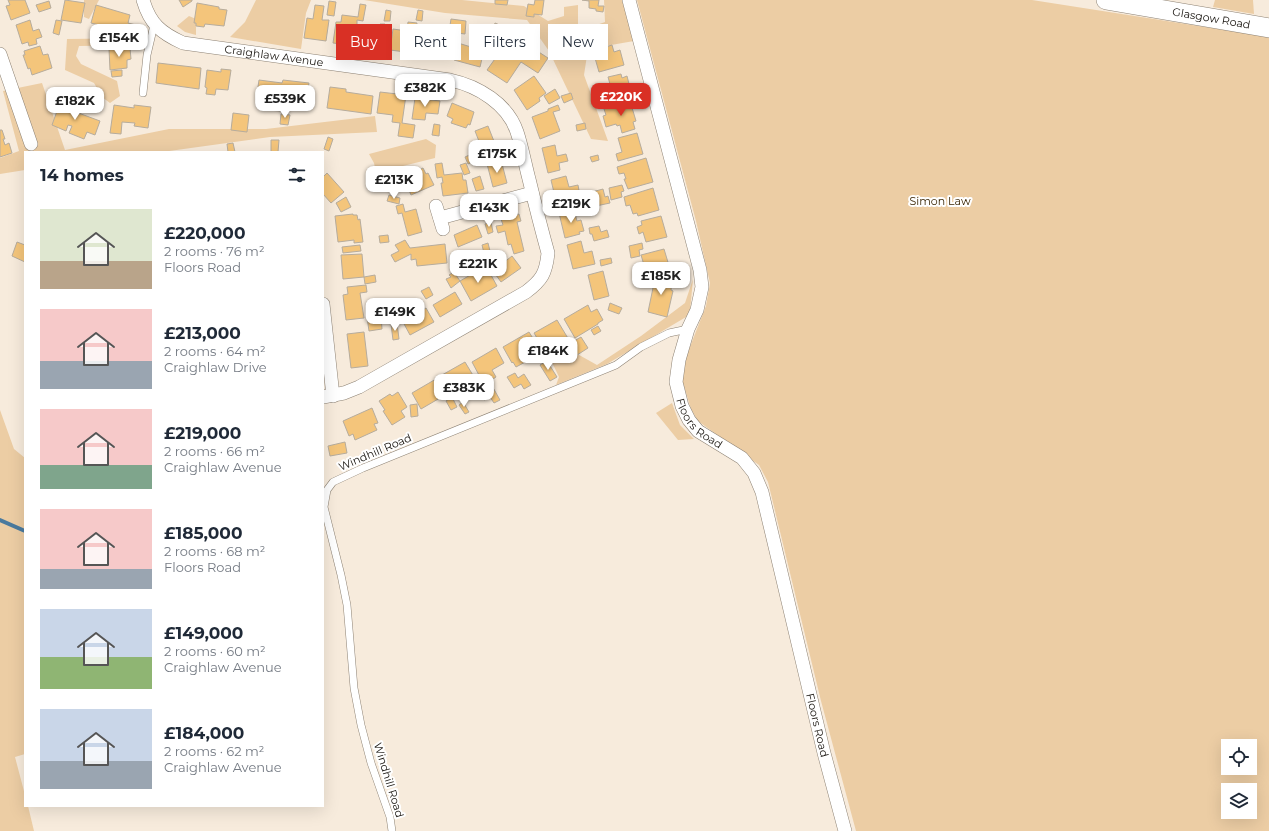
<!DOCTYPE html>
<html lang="en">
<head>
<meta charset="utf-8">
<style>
  :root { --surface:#fff; --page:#f6f6f7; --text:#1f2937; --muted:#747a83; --accent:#d93025 }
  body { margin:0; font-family:Montserrat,sans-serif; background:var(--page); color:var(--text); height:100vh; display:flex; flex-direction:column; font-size:15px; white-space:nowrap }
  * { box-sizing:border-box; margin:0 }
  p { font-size:13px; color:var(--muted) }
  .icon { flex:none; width:22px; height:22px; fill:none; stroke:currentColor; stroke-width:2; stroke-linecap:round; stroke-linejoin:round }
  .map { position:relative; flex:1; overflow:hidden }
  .details { position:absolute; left:24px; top:151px; width:300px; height:656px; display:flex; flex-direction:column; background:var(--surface); border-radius:0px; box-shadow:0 4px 16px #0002 }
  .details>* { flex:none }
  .banner { position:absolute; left:336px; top:24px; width:380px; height:36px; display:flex; gap:8px }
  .fabs { position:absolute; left:1221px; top:739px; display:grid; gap:8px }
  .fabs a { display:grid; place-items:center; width:36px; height:36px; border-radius:0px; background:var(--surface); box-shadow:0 4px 16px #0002; font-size:20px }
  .price { position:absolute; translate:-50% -34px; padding:0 9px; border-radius:8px; background:#fff; color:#222; font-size:13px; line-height:26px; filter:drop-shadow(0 1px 2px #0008) }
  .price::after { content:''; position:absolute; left:50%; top:24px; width:12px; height:9px; margin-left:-6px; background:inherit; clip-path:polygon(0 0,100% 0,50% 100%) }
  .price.selected { background:var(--accent); color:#fff }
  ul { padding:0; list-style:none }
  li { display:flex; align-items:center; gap:12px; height:100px; padding:0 16px }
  li span { display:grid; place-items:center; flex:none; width:112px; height:80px; border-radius:0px; color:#555 }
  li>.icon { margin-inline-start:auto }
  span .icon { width:48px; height:48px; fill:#fffc; stroke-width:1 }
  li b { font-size:17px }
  h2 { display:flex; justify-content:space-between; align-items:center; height:48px; padding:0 16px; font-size:17px }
  .pill { padding:0 14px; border-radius:0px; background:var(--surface); box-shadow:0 4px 16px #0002; font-size:14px; line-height:36px }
  .pill.selected { background:var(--accent); color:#fff }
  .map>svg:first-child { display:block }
</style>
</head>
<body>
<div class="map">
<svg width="1269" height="831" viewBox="0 0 1269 831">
  <rect width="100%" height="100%" fill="#f7ebdc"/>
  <g fill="#eccda4" fill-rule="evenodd">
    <polygon points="84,0 99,0 89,19 84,17"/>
    <polygon points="256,0 311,0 306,13 301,49 230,37 245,22"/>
    <polygon points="364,0 462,0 524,6 548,21 564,16 564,7 578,5 578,24 591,27 605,22 604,0 622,0 634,41 588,49 584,75 608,141 591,139 549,51 527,20 445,13"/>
    <path d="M 637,0 L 1032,0 L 1269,37 L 1269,831 L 856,831 L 821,701 L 768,482 L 759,465 L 698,421 L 691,409 L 682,380 L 684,362 L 706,306 L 710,283 L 696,221 ZM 1228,746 L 1250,746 L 1250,768 L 1228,768 ZM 1228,790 L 1250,790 L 1250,812 L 1228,812 Z"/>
    <polygon points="1215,0 1253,0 1254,14 1213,7"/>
    <polygon points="189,16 196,19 196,35 185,32 177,26"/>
    <polygon points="146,38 145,45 79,46 76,56 81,64 117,81 120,96 110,103 102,97 94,83 65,70 67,39"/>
    <polygon points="42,83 65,150 169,129 266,129 375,116 377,132 270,137 162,152 25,152 25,170 0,174 0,158 19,151 3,91"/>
    <polygon points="426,139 436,145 435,158 395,168 385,188 378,182 374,163 369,154"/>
    <polygon points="693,279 690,311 686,317 607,364 556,385 559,377 547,352 563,346 597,365 641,336 685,303"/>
    <polygon points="672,403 680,425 694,439 678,440 656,413"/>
    <polygon points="0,410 14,449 25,458 25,754 15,757 25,795 25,806 28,806 34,831 0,831"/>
  </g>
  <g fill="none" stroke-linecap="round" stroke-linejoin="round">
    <polyline stroke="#4a7a9e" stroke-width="4" points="0,520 25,531"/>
  </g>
  <g fill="#f4c57b" stroke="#b6ac9d">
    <polygon points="8,0 25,0 30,13 11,20 6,6 10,5"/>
    <polygon points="65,0 85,3 81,23 61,20"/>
    <polygon points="179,0 192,0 192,1 183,7"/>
    <polygon points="495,0 508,0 507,5 495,4"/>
    <polygon points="535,0 544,0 542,15 534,14 534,17 526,16 528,4 534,5"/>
    <polygon points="582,0 599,0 598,6 604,6 603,12 596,11 596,9 589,8 589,1"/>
    <polygon points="49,1 51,8 39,12 36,5"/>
    <polygon points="329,1 336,2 334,16 327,15"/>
    <polygon points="197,3 219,7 219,9 227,10 224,26 205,24 204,27 196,26 196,23 194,23"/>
    <polygon points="360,4 366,5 363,21 357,20 357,24 358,25 356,46 333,43 336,22 341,22 342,15 358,17"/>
    <polygon points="96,5 130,15 128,23 136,25 132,37 109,31 110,28 91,23"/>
    <polygon points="315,5 324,6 322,20 329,20 326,41 304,38 307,18 313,19"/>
    <polygon points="386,10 391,11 390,21 384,21"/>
    <polygon points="418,10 423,11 422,21 416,20"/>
    <polygon points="451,19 466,21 465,34 449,32"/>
    <polygon points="30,20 33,31 39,29 42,37 36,39 37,44 29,46 28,42 22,44 16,25"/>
    <polygon points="56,20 62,21 59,35 53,33"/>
    <polygon points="408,22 417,23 413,53 390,50 393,29 407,31"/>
    <polygon points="495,23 502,26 499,34 506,36 501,50 494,47 497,39 490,37"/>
    <polygon points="380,24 385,24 384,28 385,29 383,48 376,49 376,47 364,45 366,26 380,28"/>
    <polygon points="438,32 450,34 448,59 421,56 424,38 437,40"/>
    <polygon points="473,38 486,42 480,67 454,60 458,43 471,47"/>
    <polygon points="612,45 614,52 620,50 624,65 599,72 593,51"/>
    <polygon points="40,46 43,55 48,54 52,68 32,75 30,68 28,69 23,55 25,55 24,51"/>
    <polygon points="531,47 548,58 538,73 521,62 507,83 487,70 497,56 499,57 503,51 511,55 514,51 524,58"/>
    <polygon points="130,48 131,59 127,60 127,68 110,70 109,49"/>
    <polygon points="158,63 201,68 199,89 156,83"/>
    <polygon points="221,69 231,70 228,90 216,89 215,95 206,94 207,88 205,87 207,70 221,72"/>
    <polygon points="122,70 122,76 112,77 111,71"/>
    <polygon points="621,74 622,78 627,76 630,88 625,89 627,95 608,100 606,92 612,91 608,77"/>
    <polygon points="534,76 546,93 539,98 540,101 527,110 514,90"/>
    <polygon points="259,80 282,83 283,80 309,83 306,100 283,97 281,111 267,110 268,102 256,100"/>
    <polygon points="330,87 346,89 346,92 373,96 371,114 327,108"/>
    <polygon points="555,89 560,98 549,104 544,96"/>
    <polygon points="380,92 406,95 402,123 415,125 413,138 398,136 400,123 392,122 393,115 377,113"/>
    <polygon points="571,93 573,99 564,103 561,96"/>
    <polygon points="415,98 440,101 438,114 426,113 425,120 412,119"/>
    <polygon points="61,100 75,105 73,111 100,121 95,135 87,132 84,139 69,133 72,126 68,125 66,131 52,125"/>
    <polygon points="630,101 636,121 633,122 635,129 622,133 620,125 617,126 616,124 606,127 603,116 606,115 604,109"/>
    <polygon points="452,103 474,112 470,125 468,124 466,128 451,123 453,119 447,116"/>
    <polygon points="114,105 134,108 134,105 151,107 148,128 134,126 135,123 122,122 121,134 110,133"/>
    <polygon points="558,105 560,110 553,112 560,131 540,139 532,117 548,111 548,109"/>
    <polygon points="233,113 249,115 247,132 231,130"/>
    <polygon points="281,114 290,115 288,125 280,124"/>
    <polygon points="585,123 586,129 577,131 576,125"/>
    <polygon points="434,124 440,125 439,136 432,135"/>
    <polygon points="488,126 497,149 484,154 475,131"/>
    <polygon points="0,130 2,130 5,139 3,139 5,145 9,143 12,153 0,157"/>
    <polygon points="637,133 643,154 618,161 616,154 622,152 618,138"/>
    <polygon points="328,137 333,139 329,151 324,149"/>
    <polygon points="271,140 279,140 278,152 271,152"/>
    <polygon points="233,143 235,152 228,152 227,144"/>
    <polygon points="555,145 557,156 566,154 568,161 559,163 560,170 548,173 542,148"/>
    <polygon points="476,152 479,159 468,164 465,157"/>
    <polygon points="598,155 599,160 592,162 590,157"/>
    <polygon points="646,158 653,182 628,189 624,179 626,179 624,173 619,174 617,167"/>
    <polygon points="501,160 507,183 493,187 487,164"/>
    <polygon points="442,163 444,175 462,173 463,180 466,180 468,193 443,196 441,183 443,183 442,177 437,178 435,164"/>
    <polygon points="466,163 470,173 464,175 460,165"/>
    <polygon points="423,168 426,174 428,173 434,185 411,195 406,183 416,179 414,172"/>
    <polygon points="327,173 344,192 331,203 323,194 323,177"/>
    <polygon points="480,176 484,189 476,191 472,179"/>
    <polygon points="566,176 569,187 578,185 580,196 571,198 572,201 557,205 551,180"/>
    <polygon points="622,185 624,191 621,192 622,197 611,200 609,188"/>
    <polygon points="653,188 659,210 638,216 637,213 633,214 630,205 626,206 624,197"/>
    <polygon points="603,189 605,197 608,196 610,203 596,206 592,192"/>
    <polygon points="389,195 400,198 399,204 387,201"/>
    <polygon points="346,197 351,207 341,212 336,203"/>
    <polygon points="403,204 405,212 416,209 422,232 408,236 402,213 398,214 396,206"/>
    <polygon points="574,210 577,221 581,220 584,231 579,232 580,234 565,238 559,213"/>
    <polygon points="353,214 353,215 357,215 358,220 360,219 363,242 354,243 354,240 338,242 335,216"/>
    <polygon points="519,214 521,221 517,222 524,251 514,254 511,244 508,245 505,231 498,233 496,226 503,225 501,219"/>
    <polygon points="661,216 667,237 646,242 643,232 639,234 637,227 642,225 641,221"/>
    <polygon points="491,222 493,232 488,234 485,224"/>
    <polygon points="477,225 482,237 458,247 454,235"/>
    <polygon points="599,226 601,232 607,230 609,237 594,241 592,234 590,234 589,228"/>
    <polygon points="388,235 389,242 380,243 379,236"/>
    <polygon points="405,240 410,248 445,244 447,263 417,266 416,259 411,260 411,254 395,262 391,255 399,251 395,245"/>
    <polygon points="581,241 584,253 592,251 595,264 573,269 567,245"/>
    <polygon points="17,242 25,245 25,262 12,256"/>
    <polygon points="488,243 490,251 484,253 482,245"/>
    <polygon points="642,243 643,249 639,250 640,256 631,258 629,246"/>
    <polygon points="360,245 361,251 343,253 342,247"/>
    <polygon points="664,249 670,269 647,275 641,255"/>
    <polygon points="362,254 364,277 375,275 376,282 365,284 364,277 343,279 341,255"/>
    <polygon points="512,256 521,268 501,282 493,271"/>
    <polygon points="611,258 612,263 601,266 600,260"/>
    <polygon points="486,266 497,286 471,301 460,281"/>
    <polygon points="603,271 609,296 594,300 588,275"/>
    <polygon points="454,272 460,281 451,288 446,279 451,277 449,275"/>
    <polygon points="672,277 671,290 673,291 667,317 648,312 653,288 651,287 649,279"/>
    <polygon points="366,285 367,292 360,293 364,318 346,320 343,295 348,294 347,287"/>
    <polygon points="429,287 433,295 426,299 421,291"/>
    <polygon points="455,292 462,304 440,317 433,305"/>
    <polygon points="610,303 622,308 619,314 608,310"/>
    <polygon points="588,305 591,312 597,309 603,320 598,323 598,324 575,338 564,319"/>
    <polygon points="426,308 434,322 410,335 403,322"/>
    <polygon points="381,315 382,329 369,331 367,317"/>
    <polygon points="557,320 569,340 562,344 559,339 543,348 534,333"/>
    <polygon points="397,323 399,339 393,340 391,324"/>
    <polygon points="598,326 601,331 594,335 591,330"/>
    <polygon points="364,332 368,366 351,368 347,334"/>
    <polygon points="529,332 542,353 516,367 513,362 512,363 503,347"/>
    <polygon points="581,337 588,348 574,357 567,345"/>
    <polygon points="496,348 504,363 492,370 496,377 487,383 483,376 480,377 472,362"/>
    <polygon points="547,361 557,377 550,381 540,365"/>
    <polygon points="465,362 474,377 451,390 442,375"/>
    <polygon points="515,373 518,378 524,374 531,385 524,389 521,384 514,388 507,377"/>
    <polygon points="436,379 445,395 421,409 412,393"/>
    <polygon points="491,384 500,400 494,403 490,397 484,400 479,391"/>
    <polygon points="398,392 407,407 401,411 405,417 392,425 383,411 385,410 379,401 390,394 392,396"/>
    <polygon points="452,397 457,407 451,410 446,401"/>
    <polygon points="463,402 469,412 465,414 459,405"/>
    <polygon points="417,404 418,416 411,417 410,405"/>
    <polygon points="372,408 378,423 374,424 377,430 355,440 353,434 349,436 343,421"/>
    <polygon points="345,442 347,453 330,456 328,446"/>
  </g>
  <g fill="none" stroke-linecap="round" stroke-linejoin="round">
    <defs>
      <g id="lane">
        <polyline points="143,93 147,55 154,25"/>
        <polyline points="392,831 390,817 371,763 361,725 354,688 347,605 341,575 324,507 327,490 333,482 363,468 616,365 641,347 669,333 688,329"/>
      </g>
      <g id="street">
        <path id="s1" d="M 143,0 C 150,24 161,33 183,43 L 450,80 C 478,86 508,104 517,132 C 522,147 525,164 529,179 C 535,204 541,228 548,253 C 546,273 542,280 526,292 L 359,387 L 344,393 L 323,397"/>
        <path id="s2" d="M 629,0 L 700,270 L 702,287 L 697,310 L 688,329 L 679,360 L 676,382 L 682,406 L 689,420 L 698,431 L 742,458 L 754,473 L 762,492 L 824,753 L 845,831"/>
        <polyline points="0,54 31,144"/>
        <polyline points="436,206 443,229"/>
        <polyline points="440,218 532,193"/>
        <polyline points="323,304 333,396"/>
      </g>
      <g id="secondary">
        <path id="s3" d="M 1106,0 L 1269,28"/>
      </g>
    </defs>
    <use href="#lane" stroke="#8d8274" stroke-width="8"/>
    <use href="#street" stroke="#8d8274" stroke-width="14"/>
    <use href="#secondary" stroke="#8d8274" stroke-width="20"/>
    <use href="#lane" stroke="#fff" stroke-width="7"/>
    <use href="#street" stroke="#fff" stroke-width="13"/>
    <use href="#secondary" stroke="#fff" stroke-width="19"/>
  </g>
  <g text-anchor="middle" stroke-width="4" stroke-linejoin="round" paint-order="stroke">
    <g font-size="11" fill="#17130e" stroke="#fff">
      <text dy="4" stroke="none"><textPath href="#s3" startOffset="107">Glasgow Road</textPath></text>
      <text dy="4" stroke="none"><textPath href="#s1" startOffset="153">Craighlaw Avenue</textPath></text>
      <text dy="4" stroke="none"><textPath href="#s2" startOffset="445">Floors Road</textPath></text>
      <text transform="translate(375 452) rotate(-23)" y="4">Windhill Road</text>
      <text dy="4" stroke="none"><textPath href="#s2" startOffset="781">Floors Road</textPath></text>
      <text transform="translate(389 780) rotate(73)" y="4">Windhill Road</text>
    </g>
    <g font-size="11" fill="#392504" stroke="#fff">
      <text x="940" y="205">Simon Law</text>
    </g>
  </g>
</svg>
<div class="fabs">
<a><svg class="icon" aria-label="locate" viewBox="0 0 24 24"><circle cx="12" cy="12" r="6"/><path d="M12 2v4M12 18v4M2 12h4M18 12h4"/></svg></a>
<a><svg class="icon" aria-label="layers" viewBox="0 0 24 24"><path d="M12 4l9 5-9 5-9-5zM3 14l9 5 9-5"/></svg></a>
</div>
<b class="price" style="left:119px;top:58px">£154K</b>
<b class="price" style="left:425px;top:108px">£382K</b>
<b class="price selected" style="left:621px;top:117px">£220K</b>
<b class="price" style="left:285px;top:119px">£539K</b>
<b class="price" style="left:75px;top:121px">£182K</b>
<b class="price" style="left:497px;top:174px">£175K</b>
<b class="price" style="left:394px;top:200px">£213K</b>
<b class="price" style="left:571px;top:224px">£219K</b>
<b class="price" style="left:489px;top:228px">£143K</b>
<b class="price" style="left:478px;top:284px">£221K</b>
<b class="price" style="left:661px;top:296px">£185K</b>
<b class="price" style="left:395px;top:332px">£149K</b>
<b class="price" style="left:548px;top:371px">£184K</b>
<b class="price" style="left:464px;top:408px">£383K</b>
<div class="banner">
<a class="pill selected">Buy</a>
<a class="pill">Rent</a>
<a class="pill">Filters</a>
<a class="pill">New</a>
</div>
<section class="details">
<h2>14 homes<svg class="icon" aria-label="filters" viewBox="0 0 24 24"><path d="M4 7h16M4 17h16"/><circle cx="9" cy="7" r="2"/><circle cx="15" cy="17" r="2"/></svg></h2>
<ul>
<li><span style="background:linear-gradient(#dfe7d0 65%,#b9a48a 0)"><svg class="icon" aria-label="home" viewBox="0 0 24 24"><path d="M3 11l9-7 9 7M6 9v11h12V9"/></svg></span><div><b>£220,000</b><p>2 rooms · 76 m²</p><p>Floors Road</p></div></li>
<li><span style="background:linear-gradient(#f6c9c9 65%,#9aa5b1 0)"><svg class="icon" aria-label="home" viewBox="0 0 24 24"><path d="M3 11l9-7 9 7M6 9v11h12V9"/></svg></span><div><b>£213,000</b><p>2 rooms · 64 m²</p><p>Craighlaw Drive</p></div></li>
<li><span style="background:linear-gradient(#f6c9c9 70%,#7fa58c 0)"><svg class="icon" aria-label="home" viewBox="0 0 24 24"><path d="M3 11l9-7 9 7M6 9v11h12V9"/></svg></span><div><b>£219,000</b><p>2 rooms · 66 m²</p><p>Craighlaw Avenue</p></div></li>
<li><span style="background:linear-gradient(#f6c9c9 75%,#9aa5b1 0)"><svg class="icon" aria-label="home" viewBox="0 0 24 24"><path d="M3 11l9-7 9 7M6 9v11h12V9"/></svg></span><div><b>£185,000</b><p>2 rooms · 68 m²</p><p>Floors Road</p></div></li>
<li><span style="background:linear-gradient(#c9d6e8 60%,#8fb573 0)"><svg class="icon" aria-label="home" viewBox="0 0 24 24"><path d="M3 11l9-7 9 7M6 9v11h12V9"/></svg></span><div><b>£149,000</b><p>2 rooms · 60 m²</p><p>Craighlaw Avenue</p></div></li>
<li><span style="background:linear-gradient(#c9d6e8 65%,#9aa5b1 0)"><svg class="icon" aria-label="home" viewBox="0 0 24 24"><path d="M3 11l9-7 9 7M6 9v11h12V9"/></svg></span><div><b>£184,000</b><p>2 rooms · 62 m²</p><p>Craighlaw Avenue</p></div></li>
</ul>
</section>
</div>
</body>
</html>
